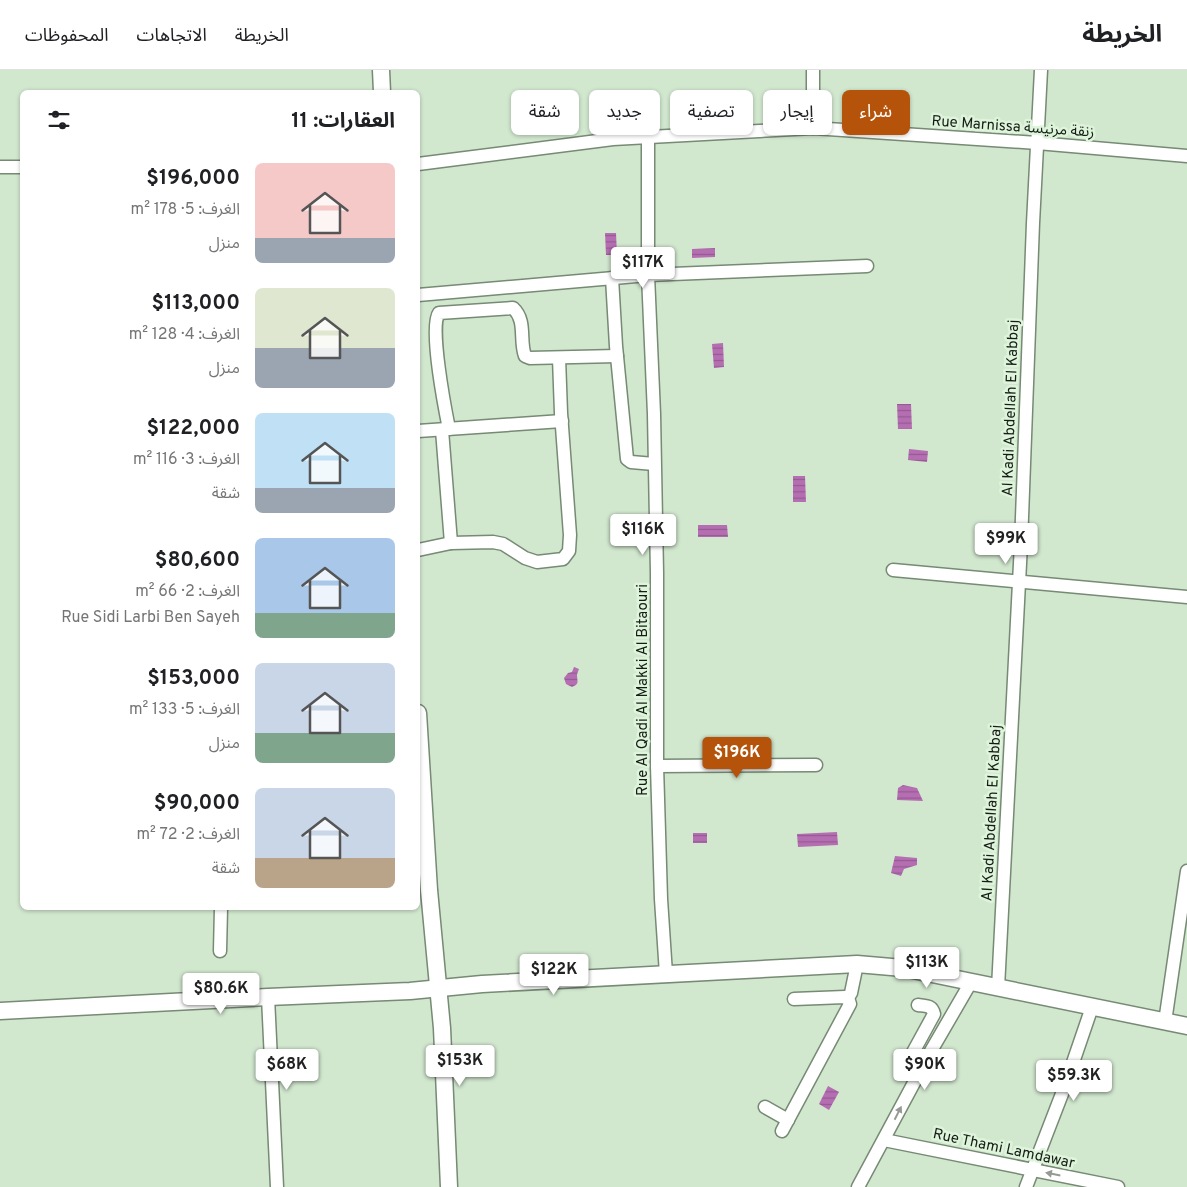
<!DOCTYPE html>
<html lang="ar">
<head>
<meta charset="utf-8">
<style>
  :root { --surface:#fff; --page:#f2f2f2; --text:#202124; --muted:#757577; --line:#e0e0e0; --accent:#b45309 }
  body { margin:0; font-family:Overpass,"Noto Sans Arabic",sans-serif; background:var(--page); color:var(--text); direction:rtl; height:100vh; display:flex; flex-direction:column; font-size:19px; white-space:nowrap }
  * { box-sizing:border-box; margin:0 }
  p { font-size:16px; color:var(--muted) }
  .icon { flex:none; width:28px; height:28px; fill:none; stroke:currentColor; stroke-width:2; stroke-linecap:round; stroke-linejoin:round }
  .map { position:relative; flex:1; overflow:hidden; direction:ltr }
  .details { position:absolute; left:20px; top:20px; width:400px; height:820px; display:flex; flex-direction:column; background:var(--surface); border-radius:8px; box-shadow:0 1px 4px #0004; direction:rtl }
  .details>* { flex:none }
  .banner { position:absolute; left:435px; top:20px; width:475px; height:45px; direction:rtl; display:flex; gap:10px }
  .price { position:absolute; translate:-50% -42px; padding:0 11px; border-radius:5px; background:#fff; color:#222; font-size:16px; line-height:32px; filter:drop-shadow(0 1px 2px #0008) }
  .price::after { content:''; position:absolute; left:50%; top:30px; width:15px; height:11px; margin-left:-8px; background:inherit; clip-path:polygon(0 0,100% 0,50% 100%) }
  .price.active { background:var(--accent); color:#fff }
  ul { padding:0; list-style:none }
  li { display:flex; align-items:center; gap:15px; height:125px; padding:0 25px }
  li span { display:grid; place-items:center; flex:none; width:140px; height:100px; border-radius:8px; color:#555 }
  li>.icon { margin-inline-start:auto }
  span .icon { width:60px; height:60px; fill:#fffc; stroke-width:1 }
  li b { font-size:21px }
  h2 { display:flex; justify-content:space-between; align-items:center; height:60px; padding:0 25px; font-size:21px }
  .tag { padding:0 18px; border-radius:8px; background:var(--surface); box-shadow:0 1px 4px #0004; font-size:18px; line-height:45px }
  .tag.active { background:var(--accent); color:#fff }
  header { display:flex; align-items:center; gap:30px; box-sizing:border-box; height:70px; padding:0 25px; background:var(--surface); border-bottom:1px solid var(--line) }
  header strong { font-size:24px }
  nav { display:flex; gap:28px; margin-inline-start:auto; font-size:18px }
  .map>svg:first-child { display:block }
</style>
</head>
<body>
<header>
<strong>الخريطة</strong>
<nav><a>الخريطة</a><a>الاتجاهات</a><a>المحفوظات</a></nav>
</header>
<div class="map">
<svg width="1187" height="1117" viewBox="0 0 1187 1117">
  <defs>
    <pattern id="water-rules" width="6" height="5" patternUnits="userSpaceOnUse" patternTransform="scale(1.25)"><rect width="6" height="5" fill="#b66eb3"/><path d="M0 2.5h6" fill="none" stroke="#935a90"/></pattern>
  </defs>
  <rect width="100%" height="100%" fill="#d1e7ce"/>
  <g fill="url(#water-rules)">
    <polygon points="605,163 616,163 617,185 606,185"/>
    <polygon points="715,178 715,187 692,188 692,179"/>
    <polygon points="723,273 724,297 714,298 712,274"/>
    <polygon points="897,334 911,334 912,359 898,359"/>
    <polygon points="909,379 928,381 927,392 908,390"/>
    <polygon points="793,406 805,406 806,432 793,432"/>
    <polygon points="698,455 727,455 728,467 698,467"/>
    <path d="M 574,597 L 579,599 C 579,599 577,604 577,605 C 577,611 580,614 572,617 L 566,614 L 564,608 L 568,603 L 572,602 Z"/>
    <polygon points="903,715 917,718 923,731 897,730 898,718"/>
    <polygon points="837,762 838,775 798,777 797,764"/>
    <rect x="693" y="763" width="14" height="10"/>
    <polygon points="895,786 917,788 917,795 904,799 901,806 891,803"/>
    <polygon points="828,1016 839,1022 829,1040 819,1034"/>
  </g>
  <g fill="none" stroke-linecap="round" stroke-linejoin="round">
    <defs>
      <g id="minor">
        <polyline points="813,58 813,0"/>
        <polyline points="648,67 648,205 654,344 657,503 657,696 661,829 666,904"/>
        <polyline points="418,94 613,69 813,58 1037,73 1187,86"/>
        <polyline points="0,97 22,97"/>
        <polyline points="612,208 616,276 627,389 631,392 654,394"/>
        <polyline points="418,225 648,205 867,196"/>
        <path d="M 449,359 C 445,339 429,256 439,243 L 513,238 C 527,251 519,270 525,286 L 530,288 L 617,286"/>
        <polyline points="442,360 451,473"/>
        <polyline points="418,361 562,351"/>
        <polyline points="418,480 451,473 493,472 503,474 525,488 537,492 563,489 569,481 570,465 561,343 559,288"/>
        <polyline points="893,500 1187,527"/>
        <polyline points="657,696 816,695"/>
        <polyline points="220,881 221,838"/>
        <polyline points="998,918 1021,474 1033,153 1041,0"/>
        <polyline points="268,927 277,1117"/>
        <polyline points="848,928 851,923 857,894"/>
        <polyline points="1165,952 1187,801"/>
        <path d="M 917,1007 L 907,1002 L 905,997 L 934,944 C 932,935 926,936 918,935"/>
        <polyline points="765,1037 788,1050"/>
        <polyline points="782,1061 850,934 849,931 845,927 794,929"/>
        <polyline points="884,1070 1118,1117"/>
        <polyline points="858,1117 931,981 971,912"/>
        <polyline points="1026,1117 1065,1016 1092,937"/>
      </g>
      <g id="major">
        <polyline points="381,0 382,22"/>
        <polyline points="418,643 429,820 442,958 449,1117"/>
        <polyline points="0,941 268,927 410,921 482,914 857,894 903,898 1187,956"/>
      </g>
    </defs>
    <use href="#minor" stroke="#768a74" stroke-width="15"/>
    <use href="#major" stroke="#768a74" stroke-width="19"/>
    <use href="#minor" stroke="#fff" stroke-width="12"/>
    <use href="#major" stroke="#fff" stroke-width="16"/>
  </g>
  <defs><path id="oneway-solid" d="M-6-.8H1V-3.2L6.5 0L1 3.2V.8H-6Z" transform="scale(1.25)"/></defs>
  <g fill="#969996">
    <use href="#oneway-solid" transform="translate(898 1043) rotate(-63)"/>
    <use href="#oneway-solid" transform="translate(1053 1104) rotate(-169)"/>
  </g>
  <g text-anchor="middle" stroke-width="5" stroke-linejoin="round" paint-order="stroke">
    <g font-size="15" fill="#151d15" stroke="#def4db">
      <text transform="translate(1013 56) rotate(4)" y="5">Rue Marnissa زنقة مرنيسة</text>
      <text transform="translate(1010 338) rotate(-88)" y="5">Al Kadi Abdellah El Kabbaj</text>
      <text transform="translate(642 620) rotate(-90)" y="5">Rue Al Qadi Al Makki Al Bitaouri</text>
      <text transform="translate(991 743) rotate(-87)" y="5">Al Kadi Abdellah El Kabbaj</text>
      <text transform="translate(1004 1078) rotate(12)" y="5">Rue Thami Lamdawar</text>
    </g>
  </g>
</svg>
<b class="price" style="left:643px;top:219px">$117K</b>
<b class="price" style="left:643px;top:486px">$116K</b>
<b class="price" style="left:1006px;top:495px">$99K</b>
<b class="price active" style="left:737px;top:709px">$196K</b>
<b class="price" style="left:927px;top:919px">$113K</b>
<b class="price" style="left:554px;top:926px">$122K</b>
<b class="price" style="left:221px;top:945px">$80.6K</b>
<b class="price" style="left:460px;top:1017px">$153K</b>
<b class="price" style="left:287px;top:1021px">$68K</b>
<b class="price" style="left:925px;top:1021px">$90K</b>
<b class="price" style="left:1074px;top:1032px">$59.3K</b>
<div class="banner">
<a class="tag active">شراء</a>
<a class="tag">إيجار</a>
<a class="tag">تصفية</a>
<a class="tag">جديد</a>
<a class="tag">شقة</a>
</div>
<section class="details">
<h2>العقارات: 11<svg class="icon" aria-label="filters" viewBox="0 0 24 24"><path d="M4 7h16M4 17h16"/><circle cx="9" cy="7" r="2"/><circle cx="15" cy="17" r="2"/></svg></h2>
<ul>
<li><span style="background:linear-gradient(#f6c9c9 75%,#9aa5b1 0)"><svg class="icon" aria-label="home" viewBox="0 0 24 24"><path d="M3 11l9-7 9 7M6 9v11h12V9"/></svg></span><div><b>$196,000</b><p>الغرف: 5 · 178 m²</p><p>منزل</p></div></li>
<li><span style="background:linear-gradient(#dfe7d0 60%,#9aa5b1 0)"><svg class="icon" aria-label="home" viewBox="0 0 24 24"><path d="M3 11l9-7 9 7M6 9v11h12V9"/></svg></span><div><b>$113,000</b><p>الغرف: 4 · 128 m²</p><p>منزل</p></div></li>
<li><span style="background:linear-gradient(#bfe0f5 75%,#9aa5b1 0)"><svg class="icon" aria-label="home" viewBox="0 0 24 24"><path d="M3 11l9-7 9 7M6 9v11h12V9"/></svg></span><div><b>$122,000</b><p>الغرف: 3 · 116 m²</p><p>شقة</p></div></li>
<li><span style="background:linear-gradient(#a9c7e8 75%,#7fa58c 0)"><svg class="icon" aria-label="home" viewBox="0 0 24 24"><path d="M3 11l9-7 9 7M6 9v11h12V9"/></svg></span><div><b>$80,600</b><p>الغرف: 2 · 66 m²</p><p>Rue Sidi Larbi Ben Sayeh</p></div></li>
<li><span style="background:linear-gradient(#c9d6e8 70%,#7fa58c 0)"><svg class="icon" aria-label="home" viewBox="0 0 24 24"><path d="M3 11l9-7 9 7M6 9v11h12V9"/></svg></span><div><b>$153,000</b><p>الغرف: 5 · 133 m²</p><p>منزل</p></div></li>
<li><span style="background:linear-gradient(#c9d6e8 70%,#b9a48a 0)"><svg class="icon" aria-label="home" viewBox="0 0 24 24"><path d="M3 11l9-7 9 7M6 9v11h12V9"/></svg></span><div><b>$90,000</b><p>الغرف: 2 · 72 m²</p><p>شقة</p></div></li>
</ul>
</section>
</div>
</body>
</html>
